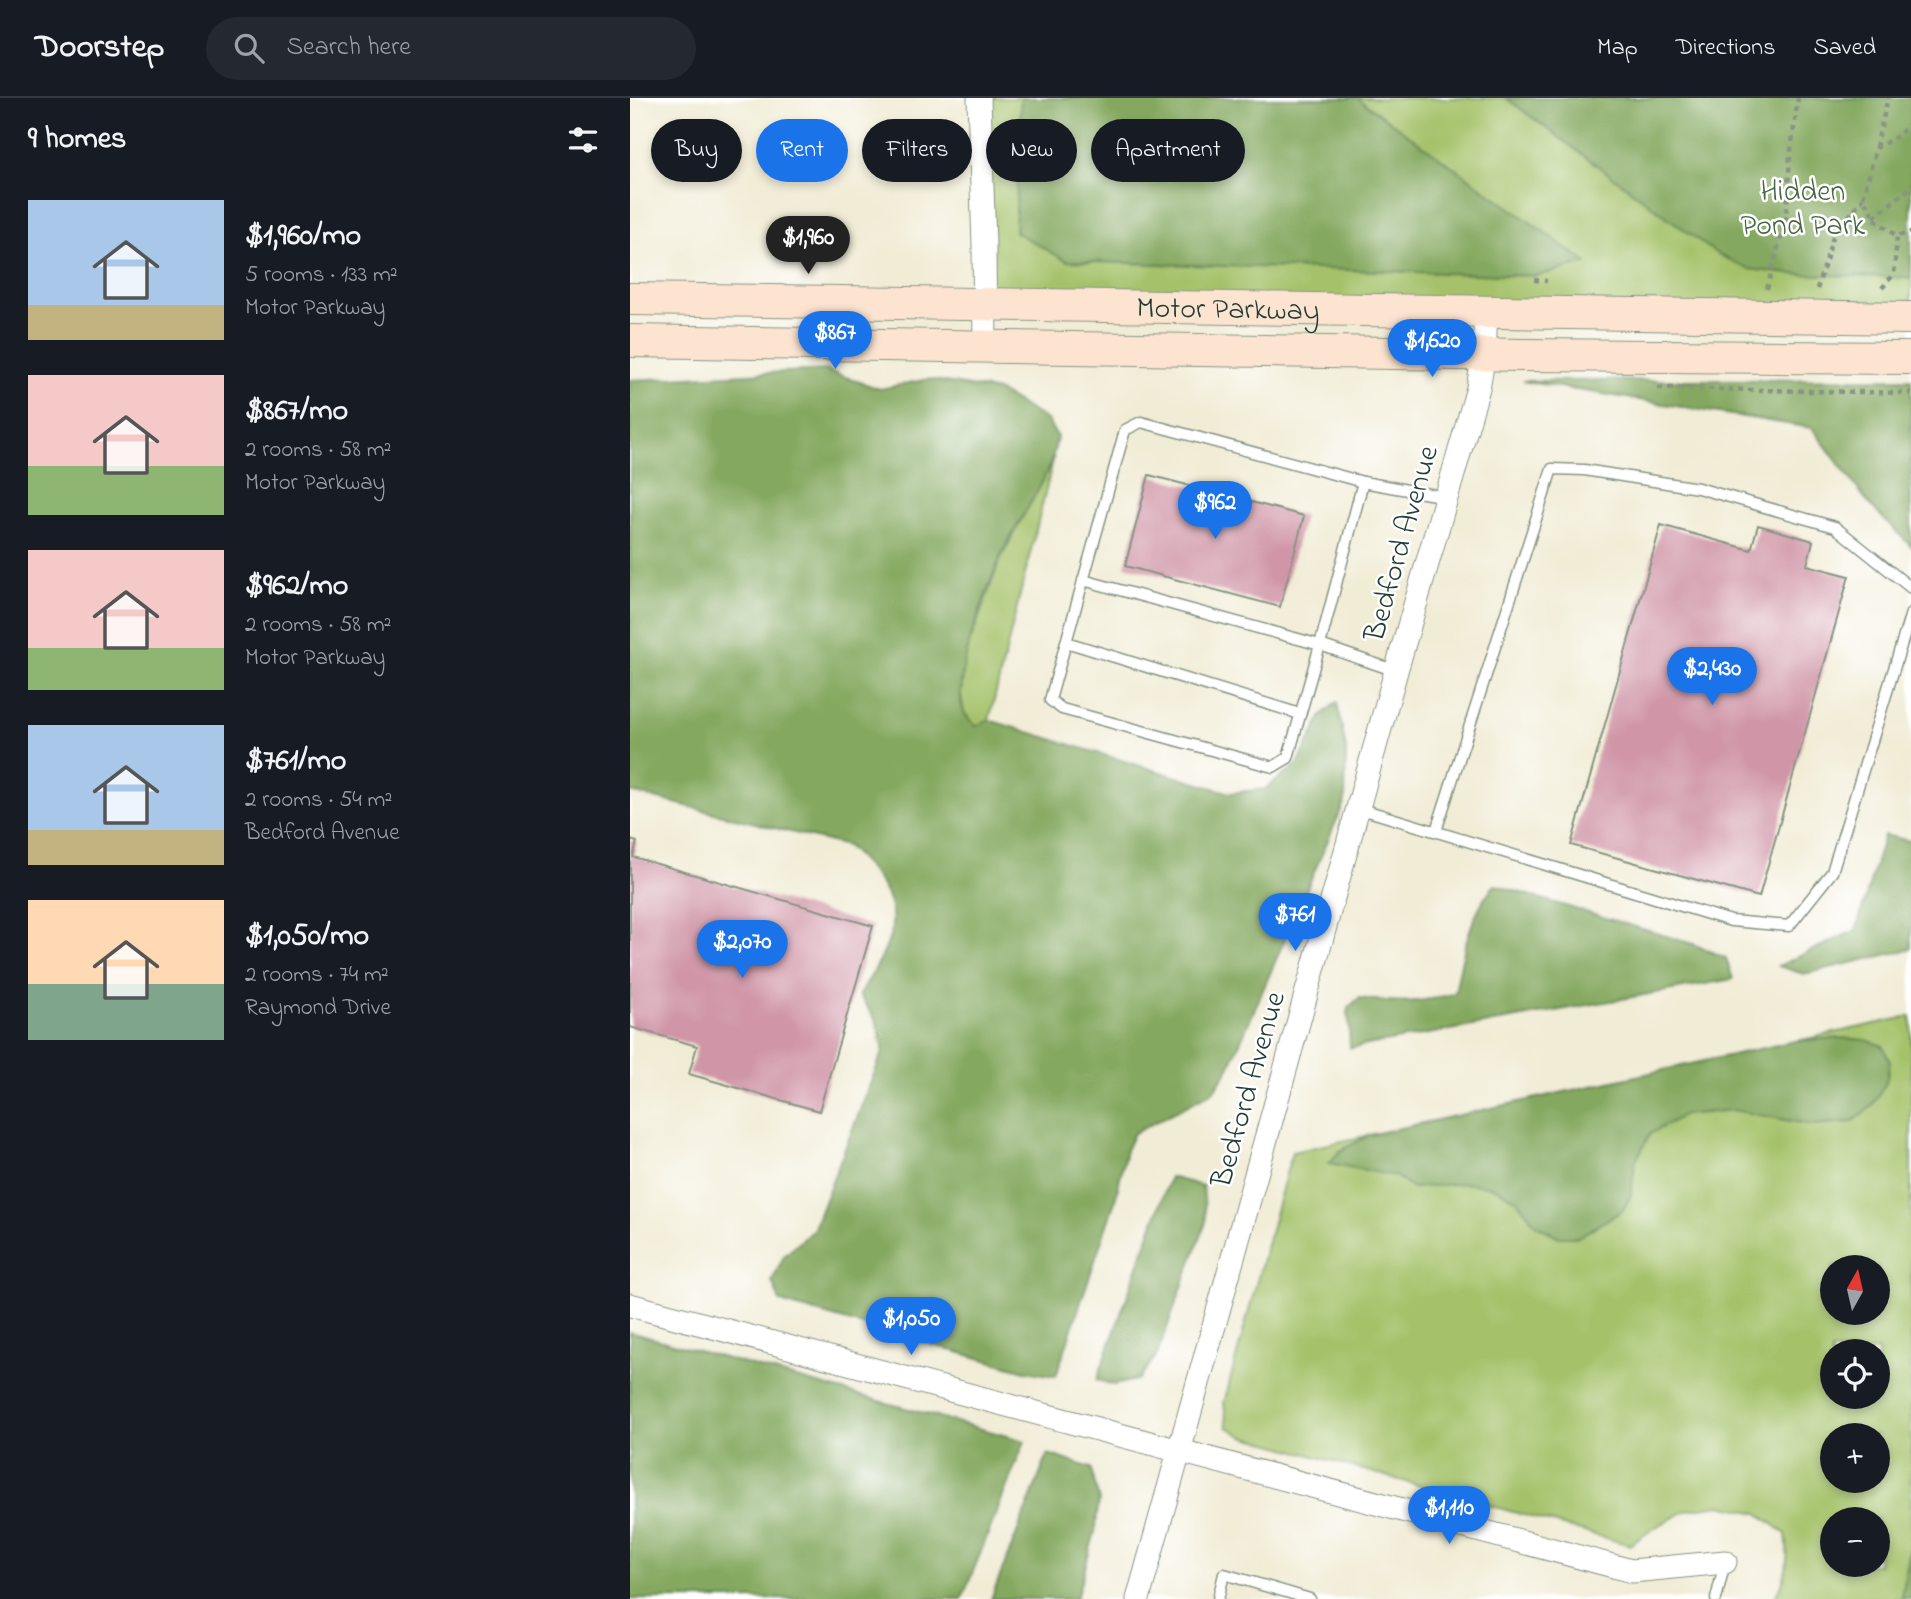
<!DOCTYPE html>
<html lang="en">
<head>
<meta charset="utf-8">
<style>
  :root { --surface:#171b24; --page:#242831; --text:#f1f3f6; --muted:#9ea1a6; --line:#363941; --accent:#1a73e8 }
  body { margin:0; font-family:"Indie Flower",sans-serif; background:var(--page); color:var(--text); height:100vh; display:flex; flex-direction:column; font-size:26px; white-space:nowrap }
  * { box-sizing:border-box; margin:0 }
  p { font-size:23px; color:var(--muted) }
  .icon { flex:none; width:38px; height:38px; fill:none; stroke:currentColor; stroke-width:2; stroke-linecap:round; stroke-linejoin:round }
  .map { position:relative; flex:1; overflow:hidden }
  .details { display:flex; flex-direction:column; background:var(--surface); width:630px }
  .details>* { flex:none }
  .hud { position:absolute; left:21px; top:21px; width:665px; height:63px; display:flex; gap:14px }
  .needle { width:46px; rotate:8deg }
  .tools { position:absolute; left:1190px; top:1157px; display:grid; gap:14px }
  .tools a { display:grid; place-items:center; width:70px; height:70px; border-radius:50%; background:var(--surface); box-shadow:0 4px 10px #0003; font-size:35px }
  .price { position:absolute; translate:-50% -60px; padding:0 16px; border-radius:24px; background:var(--accent); color:#fff; font-size:23px; line-height:46px; filter:drop-shadow(0 2px 4px #0008) }
  .price::after { content:''; position:absolute; left:50%; top:42px; width:21px; height:16px; margin-left:-10px; background:inherit; clip-path:polygon(0 0,100% 0,50% 100%) }
  .price.current { background:#222; color:#fff }
  ul { padding:0; list-style:none }
  li { display:flex; align-items:center; gap:21px; height:175px; padding:0 28px }
  li span { display:grid; place-items:center; flex:none; width:196px; height:140px; border-radius:0px; color:#555 }
  li>.icon { margin-inline-start:auto }
  span .icon { width:84px; height:84px; fill:#fffc; stroke-width:1 }
  li b { font-size:30px }
  h2 { display:flex; justify-content:space-between; align-items:center; height:84px; padding:0 28px; font-size:30px }
  .chip { padding:0 24px; border-radius:32px; background:var(--surface); box-shadow:0 4px 10px #0003; font-size:24px; line-height:63px }
  .chip.current { background:var(--accent); color:#fff }
  header { display:flex; align-items:center; gap:42px; box-sizing:border-box; height:98px; padding:0 35px; background:var(--surface); border-bottom:2px solid var(--line) }
  header strong { font-size:33px }
  nav { display:flex; gap:38px; margin-inline-start:auto; font-size:24px }
  .search { width:490px; height:63px; background:var(--page); display:flex; align-items:center; gap:18px; box-sizing:border-box; padding:0 24px; border-radius:38px; color:var(--muted); font-size:26px }
  main { display:flex; flex:1; min-height:0 }
  .map>svg:first-child { display:block }
</style>
</head>
<body>
<header>
<strong>Doorstep</strong>
<div class="search"><svg class="icon" aria-label="search" viewBox="0 0 24 24"><circle cx="10" cy="10" r="6"/><path d="M15 15l6 6"/></svg>Search here</div>
<nav><a>Map</a><a>Directions</a><a>Saved</a></nav>
</header>
<main>
<section class="details">
<h2>9 homes<svg class="icon" aria-label="filters" viewBox="0 0 24 24"><path d="M4 7h16M4 17h16"/><circle cx="9" cy="7" r="2"/><circle cx="15" cy="17" r="2"/></svg></h2>
<ul>
<li><span style="background:linear-gradient(#a9c7e8 75%,#c2b280 0)"><svg class="icon" aria-label="home" viewBox="0 0 24 24"><path d="M3 11l9-7 9 7M6 9v11h12V9"/></svg></span><div><b>$1,960/mo</b><p>5 rooms · 133 m²</p><p>Motor Parkway</p></div></li>
<li><span style="background:linear-gradient(#f6c9c9 65%,#8fb573 0)"><svg class="icon" aria-label="home" viewBox="0 0 24 24"><path d="M3 11l9-7 9 7M6 9v11h12V9"/></svg></span><div><b>$867/mo</b><p>2 rooms · 58 m²</p><p>Motor Parkway</p></div></li>
<li><span style="background:linear-gradient(#f6c9c9 70%,#8fb573 0)"><svg class="icon" aria-label="home" viewBox="0 0 24 24"><path d="M3 11l9-7 9 7M6 9v11h12V9"/></svg></span><div><b>$962/mo</b><p>2 rooms · 58 m²</p><p>Motor Parkway</p></div></li>
<li><span style="background:linear-gradient(#a9c7e8 75%,#c2b280 0)"><svg class="icon" aria-label="home" viewBox="0 0 24 24"><path d="M3 11l9-7 9 7M6 9v11h12V9"/></svg></span><div><b>$761/mo</b><p>2 rooms · 54 m²</p><p>Bedford Avenue</p></div></li>
<li><span style="background:linear-gradient(#ffd9b3 60%,#7fa58c 0)"><svg class="icon" aria-label="home" viewBox="0 0 24 24"><path d="M3 11l9-7 9 7M6 9v11h12V9"/></svg></span><div><b>$1,050/mo</b><p>2 rooms · 74 m²</p><p>Raymond Drive</p></div></li>
</ul>
</section>
<div class="map">
<svg width="1281" height="1501" viewBox="0 0 1281 1501">
  <rect width="100%" height="100%" fill="#fff"/>
  <filter id="ink" filterUnits="userSpaceOnUse"><feTurbulence type="fractalNoise" baseFrequency=".0143" numOctaves="2"/><feDisplacementMap in="SourceGraphic" scale="14" xChannelSelector="R" yChannelSelector="G"/><feConvolveMatrix kernelMatrix="1 2 1 2 8 2 1 2 1" color-interpolation-filters="sRGB"/></filter>
  <filter id="wash" filterUnits="userSpaceOnUse"><feTurbulence type="fractalNoise" baseFrequency=".00686" numOctaves="4" result="noise"/><feDisplacementMap in="SourceGraphic" scale="28" xChannelSelector="R" yChannelSelector="G"/><feGaussianBlur stdDeviation="1.57" result="paint"/><feColorMatrix in="noise" values="0 0 0 0 0 0 0 0 0 0 0 0 0 0 0 0 0 1.4 0 .05"/><feComposite in="paint" operator="in"/></filter>
  <g filter="url(#wash)">
    <rect width="100%" height="100%" fill="#f1ecd5"/>
    <g fill="#a5c26a" stroke="#62804f" stroke-width="2" fill-rule="evenodd">
      <polygon points="349,0 1281,0 1281,220 355,207"/>
      <polygon points="424,359 359,622 346,628 334,615 331,596 335,557 371,460"/>
      <path d="M 1281,918 L 1281,1443 L 1272,1501 L 1143,1501 C 1158,1482 1159,1460 1156,1436 L 1128,1415 L 1090,1407 L 1057,1412 L 1024,1430 L 1000,1447 L 613,1338 L 597,1329 L 594,1305 L 662,1054 ZM 1202,1169 L 1248,1169 L 1248,1214 L 1202,1214 ZM 1202,1253 L 1248,1253 L 1248,1298 L 1202,1298 ZM 1202,1337 L 1248,1337 L 1248,1382 L 1202,1382 ZM 1202,1421 L 1248,1421 L 1248,1466 L 1202,1466 Z"/>
    </g>
    <g fill="#84a85e" stroke="#527249" stroke-width="2">
      <polygon points="391,0 727,0 957,165 907,178 437,163 385,134"/>
      <polygon points="876,0 1281,0 1281,180 1161,176 1118,171 1087,156"/>
      <path d="M 195,272 L 250,291 L 298,281 L 368,293 L 417,322 L 427,339 C 421,383 388,420 370,460 C 357,491 318,587 335,616 C 337,620 343,624 346,628 L 359,622 L 600,695 L 635,691 L 668,666 L 692,617 L 707,604 L 716,651 L 715,703 L 599,970 L 583,994 L 504,1035 L 496,1052 L 485,1103 L 426,1278 L 395,1273 L 150,1204 L 142,1183 L 154,1158 L 183,1132 L 253,953 L 247,924 L 229,897 C 273,830 278,805 217,748 L 0,694 L 0,282 Z"/>
      <polygon points="1281,281 1281,448 1240,407 1182,330 892,283"/>
      <polygon points="1254,737 1281,743 1281,851 1174,876 1148,868 1226,832"/>
      <path d="M 865,787 L 1063,846 L 1096,860 L 1103,881 L 720,950 L 718,910 L 729,900 C 763,905 792,906 825,895 C 831,862 841,811 865,787 Z"/>
      <polygon points="1209,940 1236,942 1253,948 1260,964 1256,985 1242,1008 1222,1024 1182,1027 1103,1012 1054,1017 1020,1036 1005,1064 1001,1097 993,1112 948,1139 929,1139 906,1127 886,1101 863,1089 834,1085 783,1090 765,1078 699,1065 710,1053 739,1037 1165,943"/>
      <polygon points="540,1079 573,1088 576,1124 527,1257 509,1281 485,1287 467,1282"/>
      <polygon points="0,1234 395,1343 332,1501 0,1501"/>
      <polygon points="418,1356 461,1370 469,1402 465,1434 446,1501 361,1501"/>
      <polygon points="1281,1443 1281,1501 1272,1501"/>
    </g>
    <g id="blocks">
      <g fill="#d096a7">
        <polygon points="519,377 674,418 650,509 495,468"/>
        <polygon points="1031,427 1121,452 1128,427 1183,443 1177,467 1219,478 1129,799 941,747"/>
        <polygon points="0,742 7,744 3,759 243,828 189,1013 59,976 67,948 0,929"/>
      </g>
    </g>
  </g>
  <g filter="url(#ink)">
    <use href="#blocks" fill-opacity="0" stroke="#889484" stroke-width="2"/>
    <g fill="none" stroke-linecap="round" stroke-linejoin="round">
      <defs>
        <g id="lane">
          <polyline points="453,482 690,547 658,660 643,669 432,611 420,602 495,332 511,324 733,384"/>
          <polyline points="436,544 670,616"/>
          <polyline points="766,573 690,547 733,384 816,399"/>
          <polyline points="728,710 1101,823 1159,828 1202,774 1281,515"/>
          <polyline points="806,733 922,371 954,372 1068,390 1205,429 1281,490"/>
          <polyline points="588,1501 594,1476 680,1501"/>
          <polyline points="1086,1501 1095,1464"/>
        </g>
        <g id="street">
          <polyline points="349,0 354,147 355,250"/>
          <polyline points="0,1207 1002,1473 1095,1464"/>
          <polyline points="508,1501 766,573 848,290 854,256 856,214"/>
        </g>
        <g id="secondary">
          <path id="s1" d="M 0,201 L 1281,220"/>
          <polyline points="0,243 894,257 1281,260"/>
        </g>
      </defs>
      <use href="#lane" stroke="#889484" stroke-width="13"/>
      <use href="#street" stroke="#889484" stroke-width="25"/>
      <use href="#secondary" stroke="#889484" stroke-width="34"/>
      <g stroke="#889484" stroke-width="4.5" stroke-dasharray="5 5" stroke-linecap="butt">
        <polyline points="1281,24 1268,38 1246,50 1233,100 1247,123 1267,138 1281,134"/>
        <polyline points="1246,49 1258,0"/>
        <polyline points="1244,119 1281,89"/>
        <polyline points="904,182 917,183"/>
        <polyline points="1252,190 1264,176 1267,138"/>
        <polyline points="1137,191 1156,119 1160,59 1168,0"/>
        <polyline points="1187,191 1203,139 1233,100"/>
        <polyline points="1028,290 1281,295"/>
      </g>
      <use href="#lane" stroke="#fff" stroke-width="10"/>
      <use href="#street" stroke="#fff" stroke-width="23"/>
      <use href="#secondary" stroke="#fde4d1" stroke-width="32"/>
    </g>
  </g>
  <g text-anchor="middle" stroke-width="5" stroke-linejoin="round" paint-order="stroke">
    <g font-size="30" fill="#476544" stroke="#fff">
      <text x="1173" y="102">Hidden<tspan x="1173" dy="34">Pond Park</tspan></text>
    </g>
    <g font-size="30" fill="#1f3d34" stroke="#fff">
      <text dy="10" stroke="none"><textPath href="#s1" startOffset="598">Motor Parkway</textPath></text>
      <text transform="translate(770 445) rotate(-74)" y="10">Bedford Avenue</text>
      <text transform="translate(617 991) rotate(-74)" y="10">Bedford Avenue</text>
    </g>
  </g>
</svg>
<div class="tools">
<a><svg class="needle" viewBox="-14 -14 28 28"><path d="M0-13l5 13h-10z" fill="#e53935"/><path d="M0 13l5-13h-10z" fill="#9ea1a6"/></svg></a>
<a><svg class="icon" aria-label="locate" viewBox="0 0 24 24"><circle cx="12" cy="12" r="6"/><path d="M12 2v4M12 18v4M2 12h4M18 12h4"/></svg></a>
<a>+</a>
<a>−</a>
</div>
<b class="price current" style="left:178px;top:178px">$1,960</b>
<b class="price" style="left:205px;top:273px">$867</b>
<b class="price" style="left:802px;top:281px">$1,620</b>
<b class="price" style="left:585px;top:443px">$962</b>
<b class="price" style="left:1082px;top:609px">$2,430</b>
<b class="price" style="left:665px;top:855px">$761</b>
<b class="price" style="left:112px;top:882px">$2,070</b>
<b class="price" style="left:281px;top:1259px">$1,050</b>
<b class="price" style="left:819px;top:1448px">$1,110</b>
<div class="hud">
<a class="chip">Buy</a>
<a class="chip current">Rent</a>
<a class="chip">Filters</a>
<a class="chip">New</a>
<a class="chip">Apartment</a>
</div>
</div>
</main>
</body>
</html>
